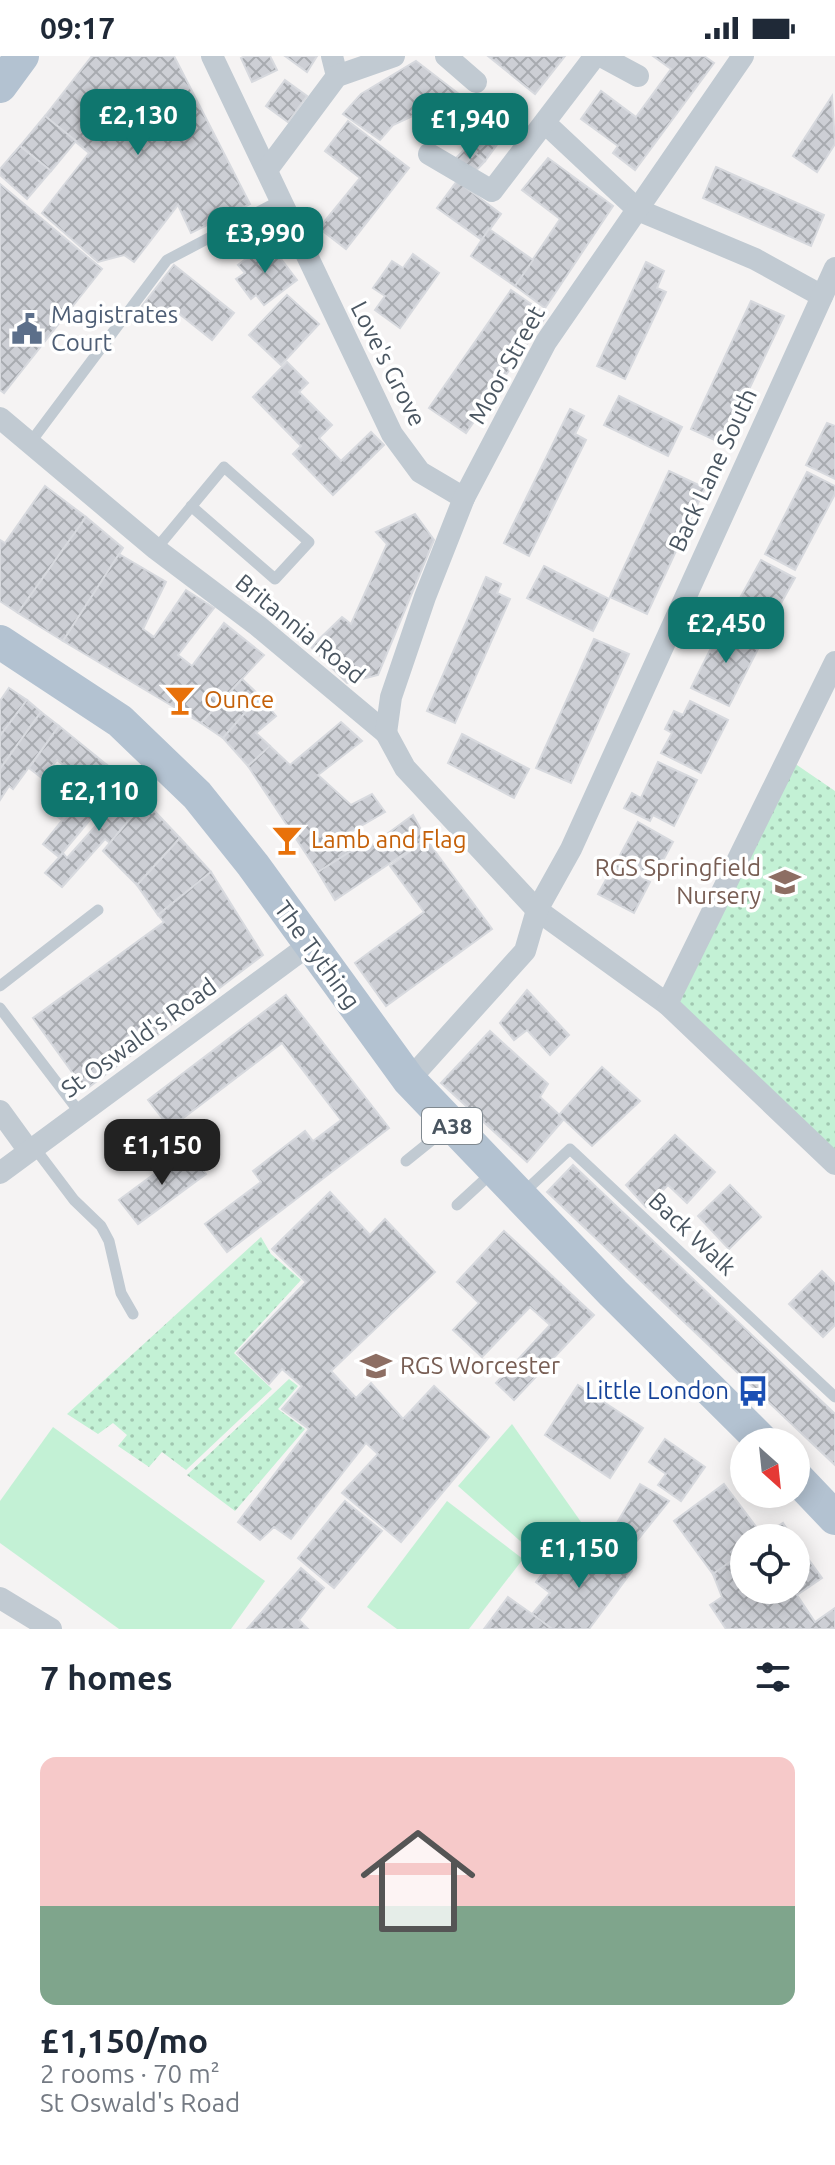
<!DOCTYPE html>
<html lang="en">
<head>
<meta charset="utf-8">
<style>
  :root { --surface:#fff; --page:#f2f2f3; --text:#1f2937; --muted:#747a83; --accent:#0f766e }
  body { margin:0; font-family:Ubuntu,sans-serif; background:var(--page); color:var(--text); height:100vh; display:flex; flex-direction:column; font-size:30px; white-space:nowrap }
  * { box-sizing:border-box; margin:0 }
  p { font-size:26px; color:var(--muted) }
  .icon { flex:none; width:44px; height:44px; fill:none; stroke:currentColor; stroke-width:2; stroke-linecap:round; stroke-linejoin:round }
  .map { position:relative; height:1573px; overflow:hidden }
  .side { display:flex; flex-direction:column; background:var(--surface); flex:1 }
  .side>* { flex:none }
  .needle { width:52px; rotate:153deg }
  .controls { position:absolute; left:730px; top:1372px; display:grid; gap:16px }
  .controls a { display:grid; place-items:center; width:80px; height:80px; border-radius:50%; background:var(--surface); box-shadow:0 4px 20px #0003; font-size:40px }
  .price { position:absolute; translate:-50% -68px; padding:0 18px; border-radius:16px; background:var(--accent); color:#fff; font-size:26px; line-height:52px; filter:drop-shadow(0 2px 4px #0008) }
  .price::after { content:''; position:absolute; left:50%; top:48px; width:24px; height:18px; margin-left:-12px; background:inherit; clip-path:polygon(0 0,100% 0,50% 100%) }
  .price.current { background:#222; color:#fff }
  ul { padding:0; list-style:none }
  li { display:grid; align-content:center; gap:16px; height:424px; padding:0 40px }
  li span { display:grid; place-items:center; height:248px; border-radius:16px; color:#555 }
  li>.icon { margin-inline-start:auto }
  span .icon { width:144px; height:144px; fill:#fffc; stroke-width:1 }
  li b { font-size:34px }
  h2 { display:flex; justify-content:space-between; align-items:center; height:96px; padding:0 40px; font-size:34px }
  .status { display:flex; justify-content:space-between; align-items:center; height:56px; padding:0 40px; background:var(--surface); direction:ltr }
  .status svg { height:22px; fill:currentColor }
  .map>svg:first-child { display:block }
</style>
</head>
<body>
<div class="status"><b>09:17</b><svg viewBox="0 0 49 12"><path d="M0 12V9h3v3zM5 12V6h3v6zM10 12V3h3v9zM15 12V0h3v12zM26 1h20v11H26zM47 4h2v5h-2z"/></svg></div>
<div class="map">
<svg width="835" height="1573" viewBox="0 0 835 1573">
  <defs>
    <pattern id="park-dots" width="8" height="8" patternUnits="userSpaceOnUse" patternTransform="scale(2)"><rect width="8" height="8" fill="#c3f1d5"/><path d="M2 2h.1M6 6h.1" fill="none" stroke="#a0c6b0" stroke-width="1.8" stroke-linecap="round"/></pattern>
    <pattern id="building-cross-hatch" width="8" height="8" patternUnits="userSpaceOnUse" patternTransform="scale(2)"><rect width="8" height="8" fill="#cdcfd5"/><path d="M0 0l8 8M0 8l8-8" fill="none" stroke="#a8abb0"/></pattern>
  </defs>
  <rect width="100%" height="100%" fill="#f5f3f3"/>
  <g fill="#c3f1d5">
    <polygon points="512,1368 586,1473 528,1492 458,1430"/>
    <polygon points="53,1371 265,1525 231,1573 119,1573 0,1487 0,1445"/>
    <polygon points="447,1445 523,1503 469,1573 397,1573 367,1551"/>
  </g>
  <g fill="url(#park-dots)">
    <polygon points="794,707 835,735 835,1098 677,944"/>
    <polygon points="261,1181 271,1198 301,1224 234,1297 272,1333 186,1414 162,1396 149,1411 118,1390 127,1379 113,1367 98,1378 67,1358"/>
    <polygon points="289,1323 298,1330 278,1353 305,1373 235,1455 187,1419"/>
  </g>
  <g fill="url(#building-cross-hatch)" stroke="#d7d9de" stroke-width="2">
    <polygon points="92,0 174,0 250,148 191,177 178,149 134,206 124,199 98,206 42,157 89,97 45,60"/>
    <polygon points="245,0 270,0 277,14 252,26 241,2"/>
    <polygon points="285,0 317,0 307,16"/>
    <polygon points="488,0 565,0 535,38"/>
    <polygon points="653,0 704,0 714,7 635,114 613,97 618,90 581,63 601,35 636,61 671,13"/>
    <polygon points="416,5 507,75 485,105 421,56 393,69 380,84 343,58 361,38"/>
    <polygon points="285,24 307,40 288,66 266,50"/>
    <polygon points="832,40 835,88 817,116 793,100"/>
    <polygon points="45,60 76,85 51,115 20,90"/>
    <polygon points="348,65 409,112 346,193 319,172 360,122 325,95"/>
    <polygon points="20,90 51,115 27,143 0,119 0,113"/>
    <polygon points="467,91 485,105 472,119 454,104"/>
    <polygon points="548,102 613,150 545,252 515,230 560,163 522,134"/>
    <polygon points="716,111 824,159 811,190 703,142"/>
    <polygon points="457,125 501,158 482,184 437,152"/>
    <polygon points="0,128 102,213 4,337 0,334"/>
    <polygon points="489,173 533,204 515,230 471,200"/>
    <polygon points="268,186 297,224 264,249 256,239 251,243 236,223 245,217 238,209"/>
    <polygon points="413,198 439,217 400,272 375,254 385,240 373,232 392,205 403,212"/>
    <polygon points="646,206 664,215 657,232 666,236 625,323 597,310"/>
    <polygon points="174,209 234,257 212,284 172,252 162,266 142,250"/>
    <polygon points="511,234 547,259 466,377 429,352"/>
    <polygon points="287,239 319,268 281,309 249,279"/>
    <polygon points="751,245 784,260 723,388 691,373"/>
    <polygon points="287,306 308,327 299,336 332,369 319,382 341,405 371,376 384,389 333,439 293,398 301,390 253,341"/>
    <polygon points="619,340 682,371 668,400 604,369"/>
    <polygon points="570,353 584,360 575,378 586,384 529,500 504,487"/>
    <polygon points="827,367 835,370 835,423 806,409"/>
    <polygon points="669,415 705,432 647,558 610,541"/>
    <polygon points="807,416 835,430 835,438 795,514 765,498"/>
    <polygon points="45,430 86,461 18,557 0,545 0,484 5,487"/>
    <polygon points="415,458 434,484 378,619 347,627 311,591 342,561 351,568 387,488 376,476"/>
    <polygon points="86,461 123,492 63,585 18,557"/>
    <polygon points="119,498 166,526 143,573 154,581 186,534 214,552 178,599 192,610 224,567 264,599 201,667 63,585"/>
    <polygon points="761,504 795,522 764,578 730,560"/>
    <polygon points="544,510 609,543 593,575 527,542"/>
    <polygon points="486,521 501,528 497,537 510,543 455,667 427,655"/>
    <polygon points="723,568 761,587 729,650 691,632"/>
    <polygon points="594,583 629,598 571,727 536,712"/>
    <polygon points="242,623 260,640 223,682 201,667"/>
    <polygon points="9,632 27,644 0,680 0,645"/>
    <polygon points="260,640 276,660 256,677 270,690 248,710 223,682"/>
    <polygon points="27,644 41,656 0,713 0,680"/>
    <polygon points="690,645 728,664 701,717 661,697 672,677 665,673 674,655 683,659"/>
    <polygon points="41,656 59,670 13,733 9,730 0,744 0,713"/>
    <polygon points="341,666 362,685 318,719 351,749 372,738 385,756 344,780 356,792 318,816 248,710 270,690 290,709"/>
    <polygon points="59,670 107,709 62,764 43,749 71,715 57,704 42,722 29,712"/>
    <polygon points="462,678 529,713 514,742 448,707"/>
    <polygon points="658,706 697,724 674,770 653,759 650,765 624,752 632,737 641,742"/>
    <polygon points="107,709 124,723 59,801 43,788"/>
    <polygon points="122,726 145,745 110,787 105,783 62,831 45,817 63,797 67,802 101,764 96,759"/>
    <polygon points="145,745 180,782 137,829 103,795"/>
    <polygon points="413,759 426,783 335,844 318,816 356,792 368,792"/>
    <polygon points="638,766 673,786 654,821 619,801"/>
    <polygon points="180,782 211,816 158,859 137,829"/>
    <polygon points="426,783 492,873 386,950 355,907 424,856 390,810"/>
    <polygon points="615,807 650,826 634,857 598,838"/>
    <polygon points="211,816 263,899 85,1034 33,962 164,866 158,859"/>
    <polygon points="527,934 569,979 550,999 527,974 514,984 500,967"/>
    <polygon points="286,939 389,1072 227,1196 205,1168 261,1126 253,1115 305,1075 313,1085 341,1064 282,987 170,1072 148,1044"/>
    <polygon points="490,975 548,1028 540,1041 564,1063 527,1106 441,1027"/>
    <polygon points="602,1011 640,1045 592,1090 559,1059"/>
    <polygon points="675,1079 715,1116 687,1147 668,1129 646,1151 626,1129"/>
    <polygon points="187,1094 206,1118 138,1168 119,1144"/>
    <polygon points="573,1109 835,1358 835,1409 547,1136"/>
    <polygon points="730,1129 761,1161 729,1193 698,1160"/>
    <polygon points="330,1136 370,1179 385,1163 435,1216 331,1315 356,1342 371,1327 403,1363 434,1330 489,1381 401,1486 342,1437 378,1398 366,1387 291,1483 274,1471 260,1484 238,1466 309,1373 282,1353 302,1330 282,1313 269,1328 237,1297 306,1226 272,1193"/>
    <polygon points="504,1175 594,1259 514,1344 496,1327 550,1269 530,1251 482,1301 453,1274 479,1247 457,1226"/>
    <polygon points="822,1215 835,1228 835,1269 823,1281 789,1248"/>
    <polygon points="578,1329 643,1372 610,1422 545,1379"/>
    <polygon points="665,1383 705,1411 681,1445 658,1429 666,1418 649,1406"/>
    <polygon points="640,1428 669,1445 631,1492 611,1477"/>
    <polygon points="724,1428 763,1480 744,1482 744,1496 713,1518 674,1465"/>
    <polygon points="345,1445 382,1475 334,1532 298,1502"/>
    <polygon points="783,1467 793,1482 761,1482 763,1480"/>
    <polygon points="796,1486 822,1522 797,1539 815,1566 835,1552 835,1573 726,1573 710,1549 722,1541 713,1518 744,1496 744,1534 796,1534"/>
    <polygon points="601,1490 632,1515 589,1573 552,1573 532,1558 550,1537 536,1526 561,1494 583,1511"/>
    <polygon points="301,1512 324,1532 299,1564 308,1573 247,1573"/>
    <polygon points="508,1541 532,1558 552,1573 484,1573"/>
  </g>
  <g fill="none" stroke-linecap="round" stroke-linejoin="round">
    <g stroke="#c1cad2" stroke-width="11">
      <polyline points="30,387 167,204 281,144"/>
      <polyline points="156,493 224,411 309,486 275,523 191,450"/>
      <polyline points="0,930 98,854"/>
      <polyline points="0,952 80,1057"/>
      <polyline points="34,1091 74,1144 101,1170 109,1185 121,1237 133,1258"/>
      <polyline points="406,1105 447,1072"/>
      <polyline points="523,1137 570,1093 835,1341"/>
      <polyline points="457,1149 494,1115"/>
    </g>
    <g stroke="#c1cad2" stroke-width="22">
      <polyline points="212,0 392,378 420,416 464,442"/>
      <polyline points="332,0 337,20"/>
      <polyline points="446,0 476,26"/>
      <polyline points="601,0 638,20"/>
      <polyline points="545,67 638,154 755,203 822,240"/>
      <polyline points="429,98 492,135 595,0"/>
      <polyline points="267,114 337,20 394,0"/>
      <polyline points="0,362 156,493 258,570 386,677 405,712 537,854 667,948"/>
      <polyline points="835,606 667,948 835,1108"/>
      <polyline points="386,677 391,641 425,541 464,442 546,286 743,0"/>
      <polyline points="409,1024 525,895 537,854 571,793 835,212"/>
      <polyline points="0,1055 29,1095"/>
      <polyline points="0,1117 309,889"/>
      <polyline points="0,1542 51,1573"/>
    </g>
    <g stroke="#b3c2d1" stroke-width="34">
      <polyline points="0,30 22,0"/>
      <polyline points="0,586 120,665 197,739 253,809 409,1024 613,1237 763,1386"/>
      <polyline points="796,1421 835,1462"/>
    </g>
  </g>
  <defs>
    <symbol id="civic-bare" viewBox="-9 -9 18 18"><path d="M-.6-6.5H3V-4.5H.6V-3L4-1V1h2V6H-6V1h2V-1L-.6-3ZM-1.2 2.5V6h2.4V2.5Z" fill="#5c6f8a" stroke="#fff" stroke-width="2.5" paint-order="stroke"/></symbol>
    <symbol id="bar-bare" viewBox="-9 -9 18 18"><path d="M-6-5H6L.8 .8V4.5H3.5V6h-7V4.5H-.8V.8Z" fill="#e8710a" stroke="#fff" stroke-width="2.5" paint-order="stroke"/></symbol>
    <symbol id="school-bare" viewBox="-9 -9 18 18"><path d="M0-5L7-2L0 1L-7-2ZM-4 1L0 2.5L4 1V4Q0 6-4 4Z" fill="#8d6e63" stroke="#fff" stroke-width="2.5" paint-order="stroke"/></symbol>
    <symbol id="bus-bare" viewBox="-9 -9 18 18"><path d="M-5-6H5V4H4V6H2V4H-2V6H-4V4H-5ZM-3.5-4V0h7V-4ZM-3.5 1.2v1.5H-2V1.2ZM2 1.2v1.5H3.5V1.2Z" fill="#1a4fb4" stroke="#fff" stroke-width="2.5" paint-order="stroke"/></symbol>
  </defs>
  <g fill-rule="evenodd">
    <use href="#civic-bare" x="5" y="251" width="44" height="44"/>
    <use href="#bar-bare" x="158" y="622" width="44" height="44"/>
    <use href="#bar-bare" x="265" y="762" width="44" height="44"/>
    <use href="#school-bare" x="763" y="804" width="44" height="44"/>
    <use href="#school-bare" x="354" y="1288" width="44" height="44"/>
    <use href="#bus-bare" x="731" y="1313" width="44" height="44"/>
  </g>
  <g text-anchor="middle" stroke-width="7" stroke-linejoin="round" paint-order="stroke">
    <rect fill="#fff" stroke="#808990" stroke-width="2" x="422" y="1052" width="60" height="36" rx="6"/>
    <g font-size="22" font-weight="bold" fill="#4a5661">
      <text x="452" y="1078">A38</text>
    </g>
    <g font-size="24" fill="#4e5e75" stroke="#fff" text-anchor="start">
      <text x="51" y="267">Magistrates<tspan x="51" dy="28">Court</tspan></text>
    </g>
    <g font-size="24" fill="#4a5661" stroke="#fff">
      <text transform="translate(388 308) rotate(63)" y="8">Love's Grove</text>
      <text transform="translate(507 309) rotate(-61)" y="8">Moor Street</text>
      <text transform="translate(713 414) rotate(-65)" y="8">Back Lane South</text>
      <text transform="translate(300 573) rotate(39)" y="8">Britannia Road</text>
      <text transform="translate(317 899) rotate(54)" y="8">The Tything</text>
      <text transform="translate(139 982) rotate(-36)" y="8">St Oswald's Road</text>
      <text transform="translate(692 1178) rotate(43)" y="8">Back Walk</text>
    </g>
    <g font-size="24" fill="#c56008" stroke="#fff" text-anchor="start">
      <text x="204" y="652">Ounce</text>
      <text x="311" y="792">Lamb and Flag</text>
    </g>
    <g font-size="24" fill="#785e54" stroke="#fff" text-anchor="end">
      <text x="761" y="820">RGS Springfield<tspan x="761" dy="28">Nursery</tspan></text>
      <text x="400" y="1318" text-anchor="start">RGS Worcester</text>
    </g>
    <g font-size="24" fill="#164399" stroke="#fff" text-anchor="end">
      <text x="729" y="1343">Little London</text>
    </g>
  </g>
</svg>
<div class="controls">
<a><svg class="needle" viewBox="-14 -14 28 28"><path d="M0-13l5 13h-10z" fill="#e53935"/><path d="M0 13l5-13h-10z" fill="#747a83"/></svg></a>
<a><svg class="icon" aria-label="locate" viewBox="0 0 24 24"><circle cx="12" cy="12" r="6"/><path d="M12 2v4M12 18v4M2 12h4M18 12h4"/></svg></a>
</div>
<b class="price" style="left:138px;top:101px">£2,130</b>
<b class="price" style="left:470px;top:105px">£1,940</b>
<b class="price" style="left:265px;top:219px">£3,990</b>
<b class="price" style="left:726px;top:609px">£2,450</b>
<b class="price" style="left:99px;top:777px">£2,110</b>
<b class="price current" style="left:162px;top:1131px">£1,150</b>
<b class="price" style="left:579px;top:1534px">£1,150</b>
</div>
<section class="side">
<h2>7 homes<svg class="icon" aria-label="filters" viewBox="0 0 24 24"><path d="M4 7h16M4 17h16"/><circle cx="9" cy="7" r="2"/><circle cx="15" cy="17" r="2"/></svg></h2>
<ul>
<li><span style="background:linear-gradient(#f6c9c9 60%,#7fa58c 0)"><svg class="icon" aria-label="home" viewBox="0 0 24 24"><path d="M3 11l9-7 9 7M6 9v11h12V9"/></svg></span><div><b>£1,150/mo</b><p>2 rooms · 70 m²</p><p>St Oswald's Road</p></div></li>
</ul>
</section>
</body>
</html>
